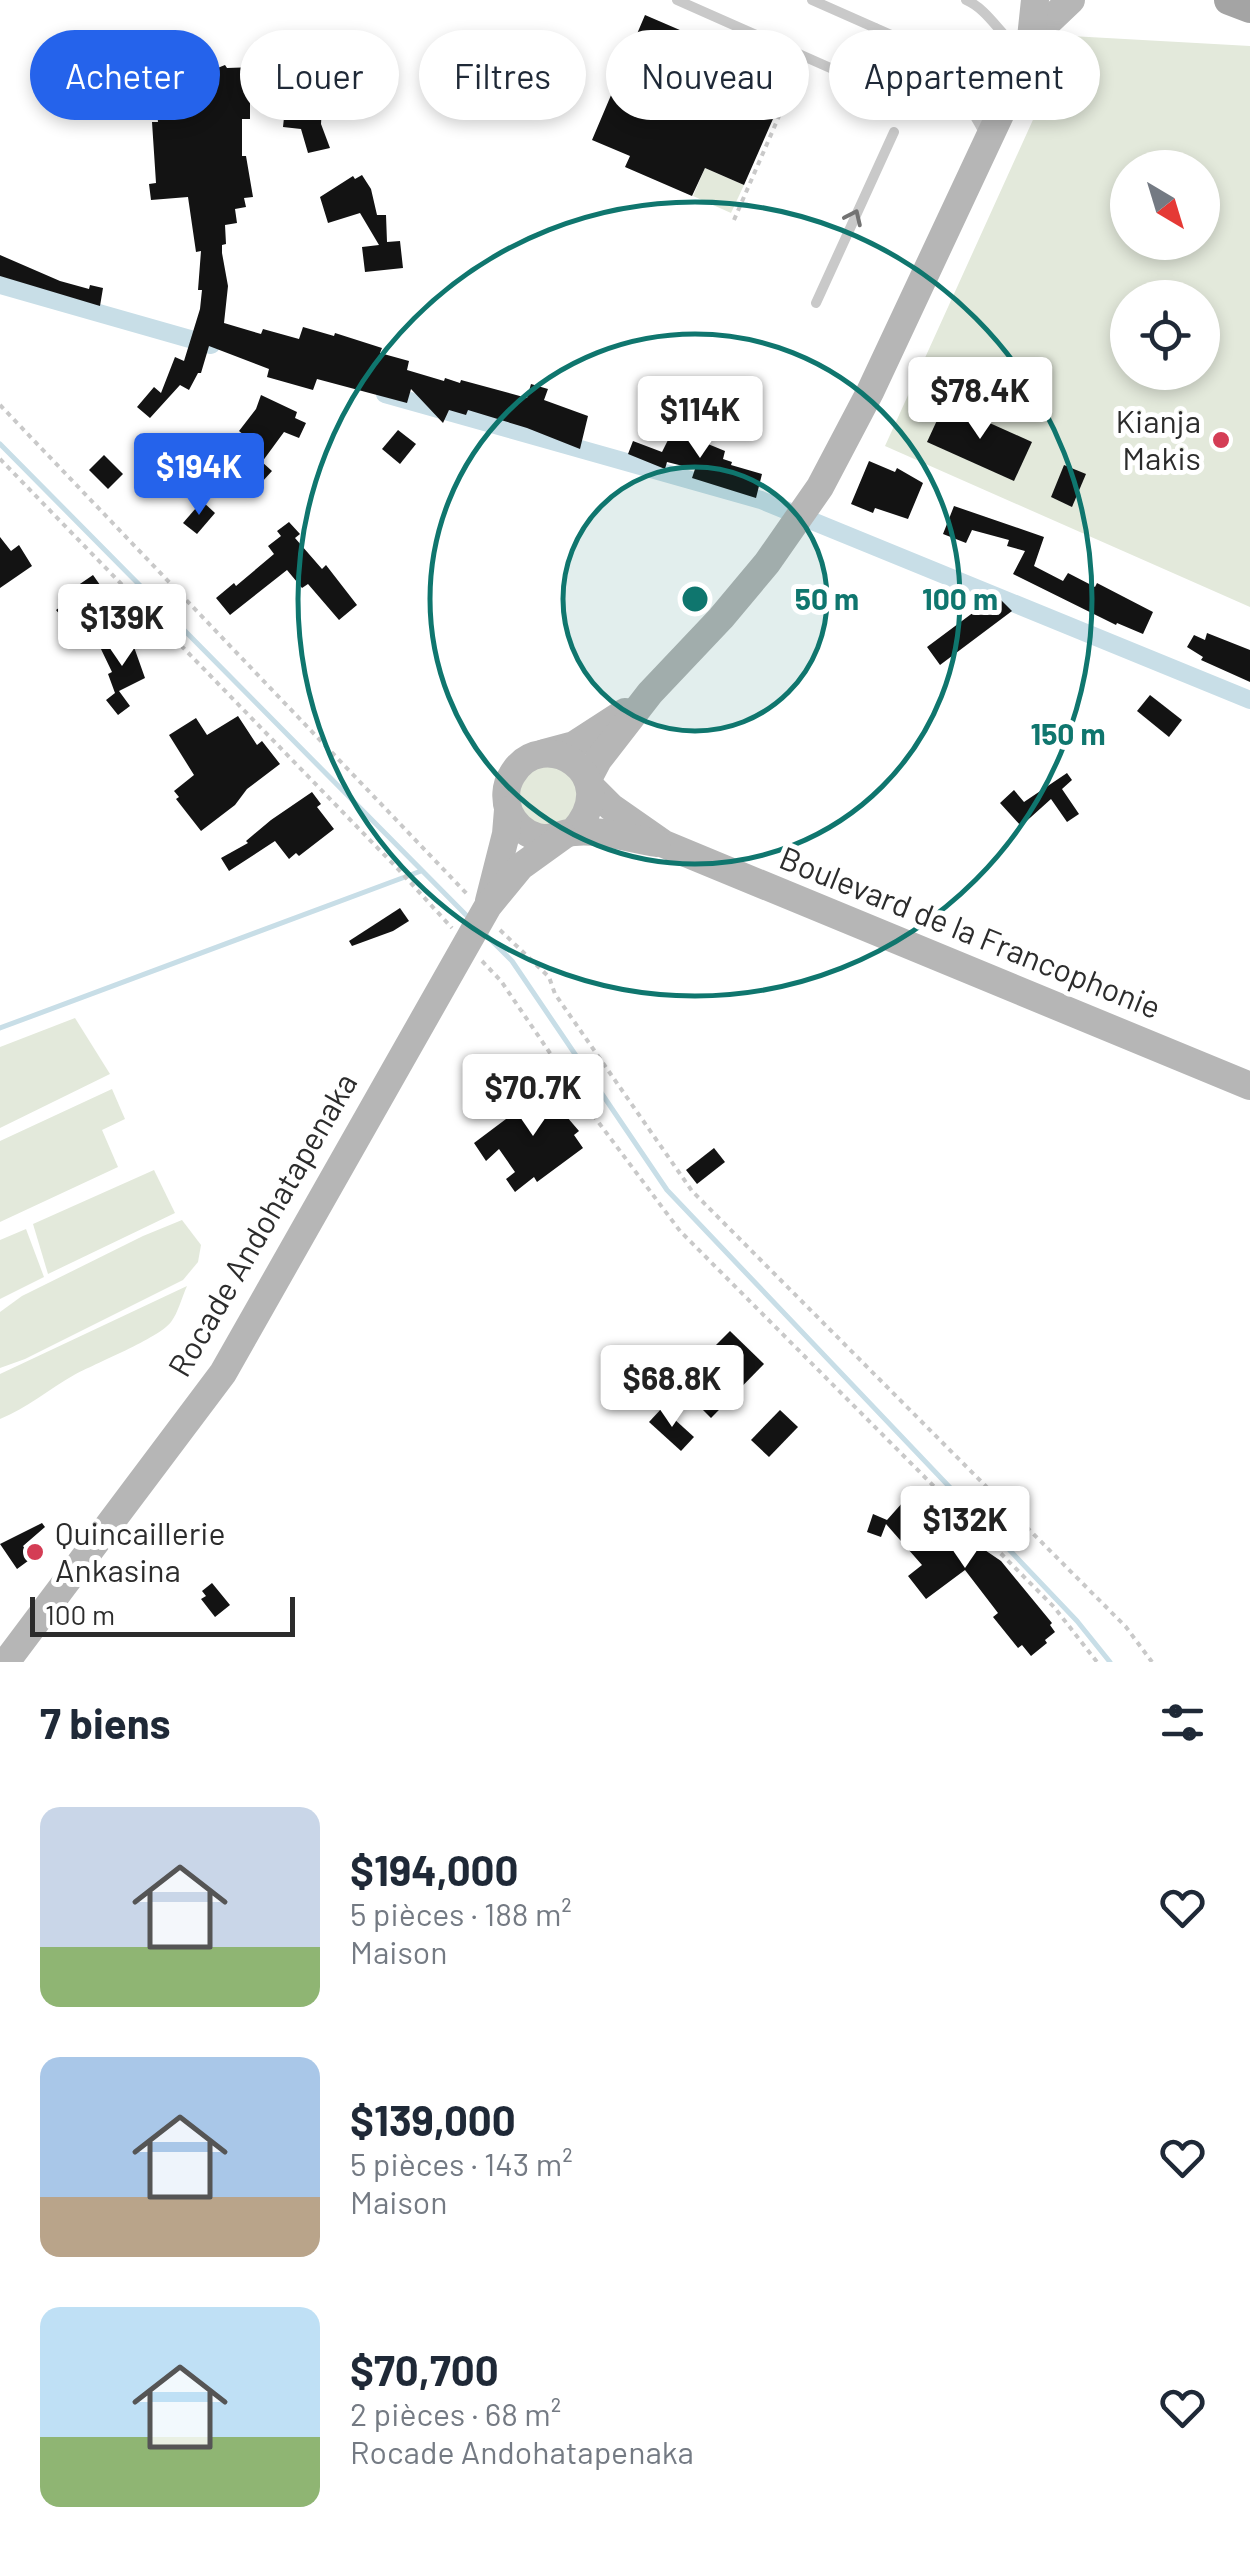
<!DOCTYPE html>
<html lang="fr">
<head>
<meta charset="utf-8">
<style>
  :root { --surface:#fff; --page:#f2f2f3; --text:#1f2937; --muted:#747a83; --accent:#2563eb }
  body { margin:0; font-family:Barlow,sans-serif; background:var(--page); color:var(--text); height:100vh; display:flex; flex-direction:column; font-size:38px; white-space:nowrap }
  * { box-sizing:border-box; margin:0 }
  p { font-size:32px; color:var(--muted) }
  .icon { flex:none; width:55px; height:55px; fill:none; stroke:currentColor; stroke-width:2; stroke-linecap:round; stroke-linejoin:round }
  .map { position:relative; height:1662px; overflow:hidden }
  .side { display:flex; flex-direction:column; background:var(--surface); flex:1 }
  .side>* { flex:none }
  .hud { position:absolute; left:30px; top:30px; width:1190px; height:90px; display:flex; gap:20px }
  .needle { width:65px; rotate:142deg }
  .buttons { position:absolute; left:1110px; top:150px; display:grid; gap:20px }
  .buttons a { display:grid; place-items:center; width:110px; height:110px; border-radius:50%; background:var(--surface); box-shadow:0 5px 15px #0003; font-size:50px }
  .scale { position:absolute; left:30px; bottom:25px; width:265px; box-sizing:border-box; padding-left:10px; border:5px solid #2c2c2c; border-top:0; font-size:28px; line-height:35px; white-space:nowrap; color:#2c2c2c; -webkit-text-stroke:8px #fff; paint-order:stroke }
  .price { position:absolute; translate:-50% -85px; padding:0 22px; border-radius:10px; background:#fff; color:#222; font-size:32px; line-height:65px; filter:drop-shadow(0 2px 5px #0008) }
  .price::after { content:''; position:absolute; left:50%; top:60px; width:30px; height:22px; margin-left:-15px; background:inherit; clip-path:polygon(0 0,100% 0,50% 100%) }
  .price.current { background:var(--accent); color:#fff }
  ul { padding:0; list-style:none }
  li { display:flex; align-items:center; gap:30px; height:250px; padding:0 40px }
  li span { display:grid; place-items:center; flex:none; width:280px; height:200px; border-radius:20px; color:#555 }
  li>.icon { margin-inline-start:auto }
  span .icon { width:120px; height:120px; fill:#fffc; stroke-width:1 }
  li b { font-size:42px }
  h2 { display:flex; justify-content:space-between; align-items:center; height:120px; padding:0 40px; font-size:42px }
  .tag { padding:0 35px; border-radius:45px; background:var(--surface); box-shadow:0 5px 15px #0003; font-size:35px; line-height:90px }
  .tag.current { background:var(--accent); color:#fff }
  .map>svg:first-child { display:block }
</style>
</head>
<body>
<div class="map">
<svg width="1250" height="1662" viewBox="0 0 1250 1662">
  <rect width="100%" height="100%" fill="#fff"/>
  <g fill="#e3e9db" fill-rule="evenodd">
    <path d="M 1071,36 L 1250,46 L 1250,607 L 885,446 ZM 1128,168 L 1202,168 L 1202,242 L 1128,242 ZM 1128,298 L 1202,298 L 1202,372 L 1128,372 Z"/>
    <polygon points="705,168 744,185 731,213 693,196"/>
    <path d="M 544,763 L 577,773 L 582,815 L 543,831 L 519,810 C 518,784 522,777 544,763 Z"/>
    <polygon points="75,1018 110,1074 0,1128 0,1047"/>
    <polygon points="112,1089 125,1119 102,1130 118,1167 0,1222 0,1141"/>
    <polygon points="154,1170 175,1213 48,1274 33,1224"/>
    <polygon points="182,1220 201,1245 198,1262 183,1280 25,1359 0,1368 0,1312 22,1296 143,1236"/>
    <polygon points="26,1229 44,1277 0,1299 0,1240"/>
    <path d="M 187,1286 C 182,1297 178,1313 171,1322 C 159,1338 94,1364 74,1375 C 49,1389 27,1408 0,1419 L 0,1374 Z"/>
  </g>
  <g fill="none" stroke-linecap="round" stroke-linejoin="round">
    <g stroke="#c8dee7" stroke-width="5">
      <polyline points="0,444 469,918"/>
      <polyline points="484,933 512,961 667,1190 1077,1621 1110,1662"/>
      <polyline points="0,1028 421,871"/>
    </g>
    <g stroke="#c8dee7" stroke-width="18">
      <polyline points="0,285 211,345"/>
      <polyline points="385,394 761,500 1250,700"/>
    </g>
  </g>
  <g fill="#131313">
    <polygon points="645,15 791,78 744,185 705,168 692,196 625,167 630,156 592,140"/>
    <polygon points="280,56 289,69 291,104 322,106 321,124 330,148 308,153 301,129 283,127 285,108 277,110 275,100 250,102 250,119 242,119 242,156 246,156 253,197 244,198 246,207 235,209 237,223 225,225 226,244 222,245 222,253 228,286 224,323 261,334 263,329 299,339 303,327 334,336 335,333 382,348 380,353 409,361 407,370 444,381 445,378 460,383 461,380 527,398 531,384 548,389 544,400 588,416 580,449 527,428 468,410 466,415 449,410 443,423 411,389 407,403 317,379 313,390 267,377 269,369 209,346 201,373 198,373 189,390 180,385 150,418 137,407 154,387 161,393 175,357 184,361 200,309 202,290 198,290 201,251 196,252 188,197 151,200 149,184 156,183 152,122 158,122 156,100 174,98 173,92 194,90 190,79 225,65 227,68 256,67 268,60 270,64"/>
    <polygon points="872,60 892,68 881,74 885,85 883,90 917,104 912,117 878,103 875,109 855,100"/>
    <polygon points="362,175 371,189 377,215 386,215 387,242 400,241 403,268 365,272 362,247 379,245 360,213 328,223 320,197 353,176 355,179"/>
    <polygon points="0,255 60,281 89,289 90,285 103,288 100,306 0,276"/>
    <polygon points="261,395 297,412 295,418 306,423 299,438 284,432 262,462 272,471 262,482 263,485 248,497 234,483 229,488 213,471 235,450 234,443 244,435 239,431 256,409"/>
    <polygon points="945,403 1032,442 1014,481 927,442"/>
    <polygon points="679,418 695,422 691,437 725,451 723,459 732,462 731,465 762,474 756,498 692,478 695,469 667,462 665,469 628,454 633,441 662,452"/>
    <polygon points="398,430 416,444 400,464 382,449"/>
    <polygon points="104,455 123,474 108,489 89,470"/>
    <polygon points="869,461 895,472 897,468 923,483 908,519 875,508 873,513 851,504"/>
    <polygon points="1064,465 1086,474 1072,507 1051,497"/>
    <polygon points="202,501 215,513 197,534 183,523"/>
    <polygon points="954,506 1044,537 1034,566 1063,581 1068,573 1095,587 1097,583 1153,612 1143,634 1117,623 1116,625 1013,574 1025,551 1007,546 1009,540 972,530 966,543 943,534"/>
    <polygon points="289,522 300,534 295,538 322,569 326,565 357,605 339,620 308,584 302,588 287,570 230,615 216,598 234,583 236,586 274,554 268,546 281,536 277,531"/>
    <polygon points="0,537 11,551 19,545 32,566 0,588"/>
    <polygon points="93,575 105,592 112,586 132,610 117,612 109,606 112,613 84,618 71,628 56,610 63,605 58,599"/>
    <polygon points="996,595 1012,611 940,665 927,647 982,606 983,608"/>
    <polygon points="125,633 134,647 145,678 119,691 130,706 118,715 106,700 115,693 108,674 112,672 100,647"/>
    <polygon points="1207,633 1250,650 1250,682 1201,660 1203,657 1187,647 1194,635 1205,640"/>
    <polygon points="1150,695 1182,720 1169,737 1137,711"/>
    <polygon points="238,716 257,745 262,741 280,764 247,789 235,805 201,831 176,799 179,797 174,791 194,775 169,735 196,718 207,735"/>
    <polygon points="1067,773 1072,780 1062,789 1079,814 1067,822 1051,799 1021,826 1000,803 1014,790 1024,802"/>
    <polygon points="312,792 321,804 317,807 334,829 299,856 296,853 289,859 275,841 229,871 221,858 248,843 246,841 271,820"/>
    <polygon points="400,908 409,921 393,931 352,946 349,941"/>
    <polygon points="551,1085 561,1099 555,1103 579,1131 574,1135 583,1148 537,1182 534,1177 515,1192 506,1179 515,1172 499,1149 486,1161 474,1143"/>
    <polygon points="714,1148 725,1162 697,1184 686,1170"/>
    <polygon points="730,1331 764,1364 711,1418 677,1384"/>
    <polygon points="662,1408 694,1437 681,1451 649,1422"/>
    <polygon points="780,1410 798,1427 769,1457 751,1440"/>
    <polygon points="911,1493 942,1527 950,1520 973,1551 979,1546 1001,1561 1052,1623 1050,1625 1055,1632 1045,1640 1047,1643 1031,1656 1022,1645 1018,1648 993,1617 998,1613 965,1570 926,1599 908,1576 922,1565 886,1524 881,1537 867,1532 873,1514 887,1520"/>
    <polygon points="42,1523 45,1527 23,1546 32,1558 17,1569 0,1544"/>
    <polygon points="212,1583 230,1605 215,1617 201,1599 206,1596 202,1591"/>
  </g>
  <g fill="none" stroke-linecap="round" stroke-linejoin="round">
    <g stroke="#c9c9c9" stroke-width="4" stroke-dasharray="5 5" stroke-linecap="butt">
      <polyline points="734,220 799,70"/>
      <polyline points="0,405 467,894"/>
      <polyline points="0,459 398,869 452,928"/>
      <polyline points="500,930 549,977 555,994 692,1191 1126,1627 1152,1662"/>
      <polyline points="482,961 501,981 584,1103 680,1231 1054,1607 1097,1662"/>
    </g>
    <g stroke="#c9c9c9" stroke-width="10">
      <polyline points="677,0 853,78 875,28"/>
      <polyline points="812,0 1011,88"/>
      <path d="M 966,0 C 991,11 1001,39 1025,52"/>
      <path d="M 889,77 C 947,75 958,84 985,134"/>
      <polyline points="816,303 894,132"/>
    </g>
    <g stroke="#b6b6b6" stroke-width="28">
      <polyline points="1031,38 1071,0"/>
      <polyline points="544,753 574,745 625,712"/>
      <polyline points="588,779 598,760 650,693 721,618 767,563 820,487 870,392 1012,89 1031,38 1035,0"/>
      <polyline points="592,788 611,807 664,844 1250,1086"/>
      <path d="M 573,832 C 626,775 542,723 512,775 C 505,786 505,800 509,812 C 514,823 524,833 537,837 C 551,841 561,833 574,832 C 599,829 632,839 657,843"/>
      <polyline points="489,901 506,834 508,810"/>
      <polyline points="6,1662 223,1373 488,906 520,867 563,836"/>
    </g>
    <polyline stroke="#a4a4a4" stroke-width="30" points="1229,0 1250,8"/>
  </g>
  <defs><path id="oneway-chevron" d="M-2-3.5L2.5 0L-2 3.5" fill="none" stroke-width="1.6" stroke-linecap="round" stroke-linejoin="round" transform="scale(2.5)"/></defs>
  <use stroke="#737373" href="#oneway-chevron" transform="translate(854 217) rotate(-65)"/>
  <circle cx="695" cy="599" r="132" fill="#0f766e" fill-opacity=".12"/>
  <g fill="none" stroke="#0f766e" stroke-width="5">
    <circle cx="695" cy="599" r="132"/>
    <circle cx="695" cy="599" r="265"/>
    <circle cx="695" cy="599" r="397"/>
  </g>
  <g fill="#d43d55" stroke="#fff" stroke-width="4">
    <circle cx="1221" cy="440" r="10"/>
    <circle cx="35" cy="1552" r="10"/>
  </g>
  <g text-anchor="middle" stroke-width="10" stroke-linejoin="round" paint-order="stroke">
    <g font-size="32" fill="#2c2c2c" stroke="#fff" text-anchor="end">
      <text x="1201" y="433">Kianja<tspan x="1201" dy="37">Makis</tspan></text>
      <text x="55" y="1545" text-anchor="start">Quincaillerie<tspan x="55" dy="37">Ankasina</tspan></text>
    </g>
    <g font-size="32" fill="#2c2c2c" stroke="#fff">
      <text transform="translate(970 933) rotate(22)" y="11">Boulevard de la Francophonie</text>
      <text transform="translate(263 1225) rotate(-60)" y="11">Rocade Andohatapenaka</text>
    </g>
  </g>
  <circle cx="695" cy="599" r="15" fill="#0f766e" stroke="#fff" stroke-width="5"/>
  <g font-size="30" text-anchor="middle" font-weight="bold" fill="#0f766e" stroke="#fff" stroke-width="10" stroke-linejoin="round" paint-order="stroke">
    <text x="827" y="610">50 m</text>
    <text x="960" y="610">100 m</text>
    <text x="1068" y="745">150 m</text>
  </g>
</svg>
<div class="buttons">
<a><svg class="needle" viewBox="-14 -14 28 28"><path d="M0-13l5 13h-10z" fill="#e53935"/><path d="M0 13l5-13h-10z" fill="#747a83"/></svg></a>
<a><svg class="icon" aria-label="locate" viewBox="0 0 24 24"><circle cx="12" cy="12" r="6"/><path d="M12 2v4M12 18v4M2 12h4M18 12h4"/></svg></a>
</div>
<div class="scale">100 m</div>
<b class="price" style="left:980px;top:442px">$78.4K</b>
<b class="price" style="left:700px;top:461px">$114K</b>
<b class="price current" style="left:199px;top:518px">$194K</b>
<b class="price" style="left:122px;top:669px">$139K</b>
<b class="price" style="left:533px;top:1139px">$70.7K</b>
<b class="price" style="left:672px;top:1430px">$68.8K</b>
<b class="price" style="left:965px;top:1571px">$132K</b>
<div class="hud">
<a class="tag current">Acheter</a>
<a class="tag">Louer</a>
<a class="tag">Filtres</a>
<a class="tag">Nouveau</a>
<a class="tag">Appartement</a>
</div>
</div>
<section class="side">
<h2>7 biens<svg class="icon" aria-label="filters" viewBox="0 0 24 24"><path d="M4 7h16M4 17h16"/><circle cx="9" cy="7" r="2"/><circle cx="15" cy="17" r="2"/></svg></h2>
<ul>
<li><span style="background:linear-gradient(#c9d6e8 70%,#8fb573 0)"><svg class="icon" aria-label="home" viewBox="0 0 24 24"><path d="M3 11l9-7 9 7M6 9v11h12V9"/></svg></span><div><b>$194,000</b><p>5 pièces · 188 m²</p><p>Maison</p></div><svg class="icon" aria-label="heart" viewBox="0 0 24 24"><path d="M12 20l-8-8c-3-5 5-10 8-4 3-6 11-1 8 4z"/></svg></li>
<li><span style="background:linear-gradient(#a9c7e8 70%,#b9a48a 0)"><svg class="icon" aria-label="home" viewBox="0 0 24 24"><path d="M3 11l9-7 9 7M6 9v11h12V9"/></svg></span><div><b>$139,000</b><p>5 pièces · 143 m²</p><p>Maison</p></div><svg class="icon" aria-label="heart" viewBox="0 0 24 24"><path d="M12 20l-8-8c-3-5 5-10 8-4 3-6 11-1 8 4z"/></svg></li>
<li><span style="background:linear-gradient(#bfe0f5 65%,#8fb573 0)"><svg class="icon" aria-label="home" viewBox="0 0 24 24"><path d="M3 11l9-7 9 7M6 9v11h12V9"/></svg></span><div><b>$70,700</b><p>2 pièces · 68 m²</p><p>Rocade Andohatapenaka</p></div><svg class="icon" aria-label="heart" viewBox="0 0 24 24"><path d="M12 20l-8-8c-3-5 5-10 8-4 3-6 11-1 8 4z"/></svg></li>
</ul>
</section>
</body>
</html>
